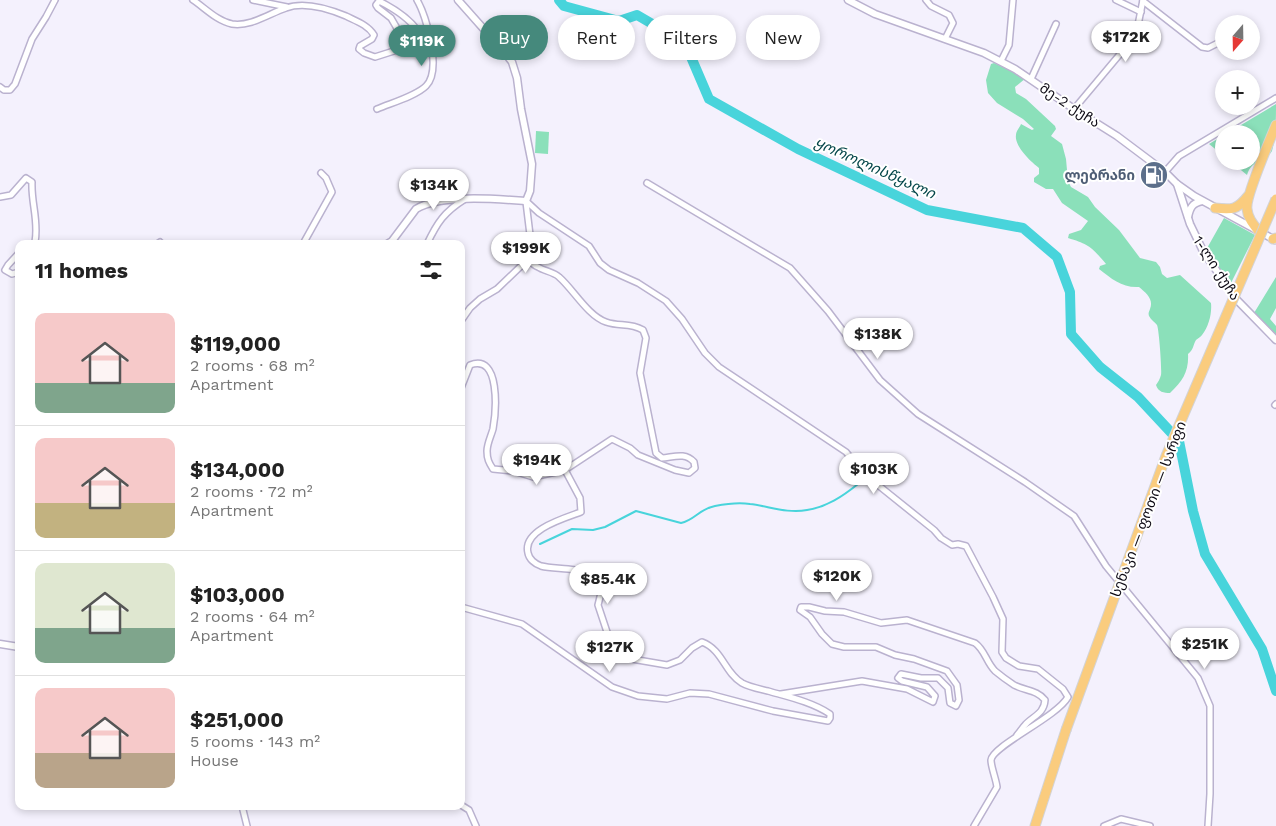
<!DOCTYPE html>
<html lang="en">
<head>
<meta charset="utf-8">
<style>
  :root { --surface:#fff; --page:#f6f6f6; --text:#222; --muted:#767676; --line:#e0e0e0; --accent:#45897c }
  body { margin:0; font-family:"Work Sans","Noto Sans Georgian",sans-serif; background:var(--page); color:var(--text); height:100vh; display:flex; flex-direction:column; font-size:19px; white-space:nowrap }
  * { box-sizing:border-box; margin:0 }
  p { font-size:16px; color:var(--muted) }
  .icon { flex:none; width:28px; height:28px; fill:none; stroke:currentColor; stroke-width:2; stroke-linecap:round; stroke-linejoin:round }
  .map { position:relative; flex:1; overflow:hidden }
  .sheet { position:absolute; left:15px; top:240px; width:450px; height:570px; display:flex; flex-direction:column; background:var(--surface); border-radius:10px; box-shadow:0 2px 8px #0003 }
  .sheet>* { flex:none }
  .hud { position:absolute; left:480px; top:15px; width:475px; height:45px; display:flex; gap:10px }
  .needle { width:32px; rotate:200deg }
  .controls { position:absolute; left:1215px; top:15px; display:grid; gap:10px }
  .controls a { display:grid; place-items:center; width:45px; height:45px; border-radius:50%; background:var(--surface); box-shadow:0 2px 8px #0003; font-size:25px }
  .price { position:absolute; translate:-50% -42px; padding:0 11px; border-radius:18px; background:#fff; color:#222; font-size:16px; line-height:32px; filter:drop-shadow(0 1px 2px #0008) }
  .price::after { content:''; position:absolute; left:50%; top:30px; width:15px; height:11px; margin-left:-8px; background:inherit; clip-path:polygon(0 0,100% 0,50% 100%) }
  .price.on { background:var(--accent); color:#fff }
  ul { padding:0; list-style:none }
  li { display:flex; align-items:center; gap:15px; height:125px; padding:0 20px }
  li+li { border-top:1px solid var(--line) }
  li span { display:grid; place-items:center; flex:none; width:140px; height:100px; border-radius:10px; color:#555 }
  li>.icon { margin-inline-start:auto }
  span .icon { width:60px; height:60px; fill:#fffc; stroke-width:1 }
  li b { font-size:21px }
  h2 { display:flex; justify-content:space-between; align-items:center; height:60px; padding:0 20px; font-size:21px }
  .chip { padding:0 18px; border-radius:22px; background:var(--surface); box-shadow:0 2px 8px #0003; font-size:18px; line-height:45px }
  .chip.on { background:var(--accent); color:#fff }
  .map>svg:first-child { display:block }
</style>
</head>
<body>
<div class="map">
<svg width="1276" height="826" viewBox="0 0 1276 826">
  <rect width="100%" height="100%" fill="#f4f1fd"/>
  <g fill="#8be0ba">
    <path d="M 994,63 L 1026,78 L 1015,87 L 1016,93 L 1026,99 L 1055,126 L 1056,129 L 1051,136 L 1062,144 L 1066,159 L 1068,181 L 1071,187 L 1088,197 L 1095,207 L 1119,230 L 1140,258 L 1156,262 L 1160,267 L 1162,274 L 1167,278 L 1180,275 L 1211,303 C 1212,313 1209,326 1202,335 C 1201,337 1198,338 1196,340 C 1193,345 1194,349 1188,354 C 1189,371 1183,381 1170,393 C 1164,393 1158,392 1156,385 C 1158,382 1160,379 1161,375 C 1162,370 1159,329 1157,325 C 1155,322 1151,320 1149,316 C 1148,313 1149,312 1150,309 C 1154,299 1146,293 1139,287 C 1122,288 1112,279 1099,269 L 1100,266 L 1106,264 C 1092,247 1088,244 1068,238 L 1069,234 L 1081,230 L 1088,221 L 1062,203 L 1053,189 L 1046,189 L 1034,182 L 1034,178 L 1039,174 L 1039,168 C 1031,162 1014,146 1016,135 C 1016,131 1020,127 1021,124 L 1032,130 L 1034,129 L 1023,119 L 997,103 L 988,93 L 986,80 L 991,64 Z"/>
    <path d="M 1276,104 C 1276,118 1276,138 1272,151 C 1265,162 1252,159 1247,175 L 1230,161 L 1251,161 L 1251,134 L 1226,134 Z"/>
    <polygon points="536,131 549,132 548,154 535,153"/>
    <polygon points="1224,135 1224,156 1209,144"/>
    <polygon points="1224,218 1255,235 1230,285 1206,250"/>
    <polygon points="1276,277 1276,308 1270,319 1276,326 1276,336 1254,313"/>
  </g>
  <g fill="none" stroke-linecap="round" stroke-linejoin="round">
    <path stroke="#48d4db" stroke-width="2" d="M 540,544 L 572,529 L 593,530 L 605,527 L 636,511 L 681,523 C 695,520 699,509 715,506 C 725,504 739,502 750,504 C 768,506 788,514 807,510 C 827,507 843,496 858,484"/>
    <polyline stroke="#48d4db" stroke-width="10" points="559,0 564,6 619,21 637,15 685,43 709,99 798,149 927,210 1023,228 1057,257 1070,292 1071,334 1100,367 1138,397 1179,441 1193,511 1205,554 1262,649 1276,691"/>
    <defs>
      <g id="minor">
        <path d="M 193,0 C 205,8 217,21 232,24 C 251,27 270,13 286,8 C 305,1 329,9 346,16 C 356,21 368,25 374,35 L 372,39 L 360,46 L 359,49 L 364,53 L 375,57 L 397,50 L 400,46 L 402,37 L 391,18 L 378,8 L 376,5 L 379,1 C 393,8 408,17 418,31 C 421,36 422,44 425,50 L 432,52"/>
        <polyline points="253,0 287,7"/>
        <polyline points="926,0 931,6 949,15 953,23 945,39"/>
        <polyline points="1116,0 1141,12"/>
        <polyline points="1143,1 1202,47 1208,48 1224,40"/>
        <polyline points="1001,61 1009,45 1013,0"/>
        <polyline points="1031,79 1056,24"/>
        <polyline points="0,87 4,90 10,90 15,84 32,39 46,17 55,0"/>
        <path d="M 377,109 C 391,103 416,96 426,86 C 442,70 427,17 417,0"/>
        <polyline points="1074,109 1136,35 1143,0"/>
        <polyline points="1165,172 1179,156 1276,98"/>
        <polyline points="647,183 790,268 828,311 880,380 918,414 1025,482 1074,516 1106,566 1198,678 1210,706 1210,794 1208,826"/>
        <path d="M 0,197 L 11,195 L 26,178 L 32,182 C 31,203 39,221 35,242 L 32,244"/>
        <path d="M 526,201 L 539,213 L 589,246 L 600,263 L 609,270 L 638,283 L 666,301 L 682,319 L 705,353 L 719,367 L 846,452 L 863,473 L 934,530 L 941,538 L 952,545 L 958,544 L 966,546 L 993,597 L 1003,619 L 1002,652 L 1006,658 L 1019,666 L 1038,669 L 1063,689 L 1068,697 C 1057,717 992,746 991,760 C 991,767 996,779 997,787 L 974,826"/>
        <polyline points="157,244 160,242 162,244"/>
        <polyline points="303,244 332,192 326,178 321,173"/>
        <path d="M 427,244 C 437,223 444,212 465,199"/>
        <polyline points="19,253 8,265 5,270 12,274 19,272"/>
        <polyline points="461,321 470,308 480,299 497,289 521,266 526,257 531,243 526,202"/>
        <path d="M 461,388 L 470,365 C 501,353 496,412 493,429 C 491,436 487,444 487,451 C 487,459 489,463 493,469 L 514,471 L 533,477 L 565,470 L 612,439 L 630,448 L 638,455 L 675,470 L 689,473 L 695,468 L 694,462 C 685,452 674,457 662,458 L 656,453 L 640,373 L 646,338 L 643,330 C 629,322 620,327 606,322 C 588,316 573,289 559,277 C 554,272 544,271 538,267 C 533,265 530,261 526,257"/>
        <polyline points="1275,405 1276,404"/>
        <path d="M 461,607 L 522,624 L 612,687 L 638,696 L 667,699 L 690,693 L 709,694 L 773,711 L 828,721 L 830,718 L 830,714 C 812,702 789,697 768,691 C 760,689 749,687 742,683 C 724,672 723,650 702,642 L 692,648 L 680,660 L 667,665 L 626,658 L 613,650 L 598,605 L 603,585 L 598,576 C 588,573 578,570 568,569 C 559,568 549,568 541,566 C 535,564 529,559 528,553 C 522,530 565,518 581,512 L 580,498 L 565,470"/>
        <path d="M 781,694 L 862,681 L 907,689 L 933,702 L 935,696 L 927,687 L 902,681 L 898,678 L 901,674 L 921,678 L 938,678 L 948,688 L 950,703 L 956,706 L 959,700 L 957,685 L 947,671 L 914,659 L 895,655 L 876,647 L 844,647 L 832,644 L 822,634 L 810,617 L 800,610 L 801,607 L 809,607 L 825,611 L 844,612 L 881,623 L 907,620 L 975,643 C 985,650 986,662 995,671 C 1001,676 1008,681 1014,685 C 1026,691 1037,690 1045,700 C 1044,714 1033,716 1025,725 C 1022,728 1020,732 1017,735"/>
        <polyline points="461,805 469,810 476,826"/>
        <polyline points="242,806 247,826"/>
        <polyline points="1104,826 1121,819 1150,826"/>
      </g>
      <g id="tertiary">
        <polyline points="848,0 875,14 984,53 1015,69 1074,109 1117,136 1165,172 1177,184 1194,196 1275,240"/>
        <polyline points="1177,184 1190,224 1203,251 1236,299 1276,340"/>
        <path d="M 1188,217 C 1190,208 1192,203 1202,201"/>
        <path d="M 387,244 L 392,241 L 416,209 C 439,194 498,199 526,201 L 530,191 L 532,164 L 521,109 L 517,78 L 512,62 L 505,53 L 458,0"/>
        <polyline points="0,644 19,647"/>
      </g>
      <g id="trunk">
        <path d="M 1215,208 C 1232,210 1237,210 1248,196"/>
        <path d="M 1260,233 C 1254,225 1248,219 1247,209 C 1245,197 1270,140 1276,125"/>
        <polyline points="1273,239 1276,238"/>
        <polyline points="1035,826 1066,730"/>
      </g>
    </defs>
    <use href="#minor" stroke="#bab2cf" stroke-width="8"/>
    <use href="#tertiary" stroke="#bab2cf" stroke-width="9"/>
    <use href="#trunk" stroke="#d3d3d5" stroke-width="11"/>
    <use href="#minor" stroke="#fff" stroke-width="5"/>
    <use href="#tertiary" stroke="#fff" stroke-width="6"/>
    <use href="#trunk" stroke="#facc7e" stroke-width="9"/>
    <defs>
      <polyline id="trunk-bridge" points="1066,730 1166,456 1276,199"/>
    </defs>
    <use href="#trunk-bridge" stroke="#d3d3d5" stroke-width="11" stroke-linecap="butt"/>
    <use href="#trunk-bridge" stroke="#facc7e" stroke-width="9"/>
  </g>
  <defs>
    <symbol id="fuel-disc" viewBox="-11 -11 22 22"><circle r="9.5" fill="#5c6f8a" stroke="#fff"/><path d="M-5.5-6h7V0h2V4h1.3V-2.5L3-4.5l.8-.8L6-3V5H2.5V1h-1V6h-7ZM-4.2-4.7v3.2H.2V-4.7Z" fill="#fff"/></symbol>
  </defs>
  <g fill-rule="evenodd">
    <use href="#fuel-disc" x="1138" y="159" width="32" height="32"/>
  </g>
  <g text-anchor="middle" stroke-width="4" stroke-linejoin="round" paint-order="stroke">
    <g font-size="14" fill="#0d0a14" stroke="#fff">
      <text transform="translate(1070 105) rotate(33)" y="5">მე-2 ქუჩა</text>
      <text transform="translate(1217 268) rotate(57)" y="5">1-ლი ქუჩა</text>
      <text transform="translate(1148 509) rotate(-69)" y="5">სენაკი — ფოთი — სარფი</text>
    </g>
    <g font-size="14" font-weight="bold" fill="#4e5e75" stroke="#fff" text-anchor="end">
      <text x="1135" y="180">ლებრანი</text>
    </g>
    <g font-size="15" font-style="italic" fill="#044649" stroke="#fff">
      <text transform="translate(875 168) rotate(24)" y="5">ყოროლისწყალი</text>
    </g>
  </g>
</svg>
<div class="controls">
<a><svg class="needle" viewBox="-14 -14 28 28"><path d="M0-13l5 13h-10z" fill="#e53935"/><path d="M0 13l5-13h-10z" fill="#767676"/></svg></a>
<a>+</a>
<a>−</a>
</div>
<b class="price" style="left:1126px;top:63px">$172K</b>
<b class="price on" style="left:422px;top:67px">$119K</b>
<b class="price" style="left:434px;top:211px">$134K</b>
<b class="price" style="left:526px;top:274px">$199K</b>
<b class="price" style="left:878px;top:360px">$138K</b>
<b class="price" style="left:537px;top:486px">$194K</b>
<b class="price" style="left:874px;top:495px">$103K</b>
<b class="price" style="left:837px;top:602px">$120K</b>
<b class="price" style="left:608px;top:605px">$85.4K</b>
<b class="price" style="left:1205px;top:670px">$251K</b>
<b class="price" style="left:610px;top:673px">$127K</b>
<div class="hud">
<a class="chip on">Buy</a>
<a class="chip">Rent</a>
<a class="chip">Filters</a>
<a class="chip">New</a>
</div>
<section class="sheet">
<h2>11 homes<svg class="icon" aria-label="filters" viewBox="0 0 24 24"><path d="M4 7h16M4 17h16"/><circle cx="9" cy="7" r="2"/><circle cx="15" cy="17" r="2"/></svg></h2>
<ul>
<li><span style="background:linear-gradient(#f6c9c9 70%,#7fa58c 0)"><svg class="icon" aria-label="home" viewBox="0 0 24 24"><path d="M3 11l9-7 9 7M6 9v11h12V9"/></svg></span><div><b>$119,000</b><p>2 rooms · 68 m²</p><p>Apartment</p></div></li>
<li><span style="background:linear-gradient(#f6c9c9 65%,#c2b280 0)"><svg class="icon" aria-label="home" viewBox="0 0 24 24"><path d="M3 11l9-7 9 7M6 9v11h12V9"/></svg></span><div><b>$134,000</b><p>2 rooms · 72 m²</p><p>Apartment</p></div></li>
<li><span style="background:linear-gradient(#dfe7d0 65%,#7fa58c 0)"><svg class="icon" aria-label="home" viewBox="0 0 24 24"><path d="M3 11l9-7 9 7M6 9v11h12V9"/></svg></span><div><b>$103,000</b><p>2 rooms · 64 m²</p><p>Apartment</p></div></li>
<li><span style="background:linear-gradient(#f6c9c9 65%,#b9a48a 0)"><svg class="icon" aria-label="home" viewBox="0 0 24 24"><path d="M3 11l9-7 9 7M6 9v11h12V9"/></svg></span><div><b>$251,000</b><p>5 rooms · 143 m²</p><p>House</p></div></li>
</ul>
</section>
</div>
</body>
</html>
